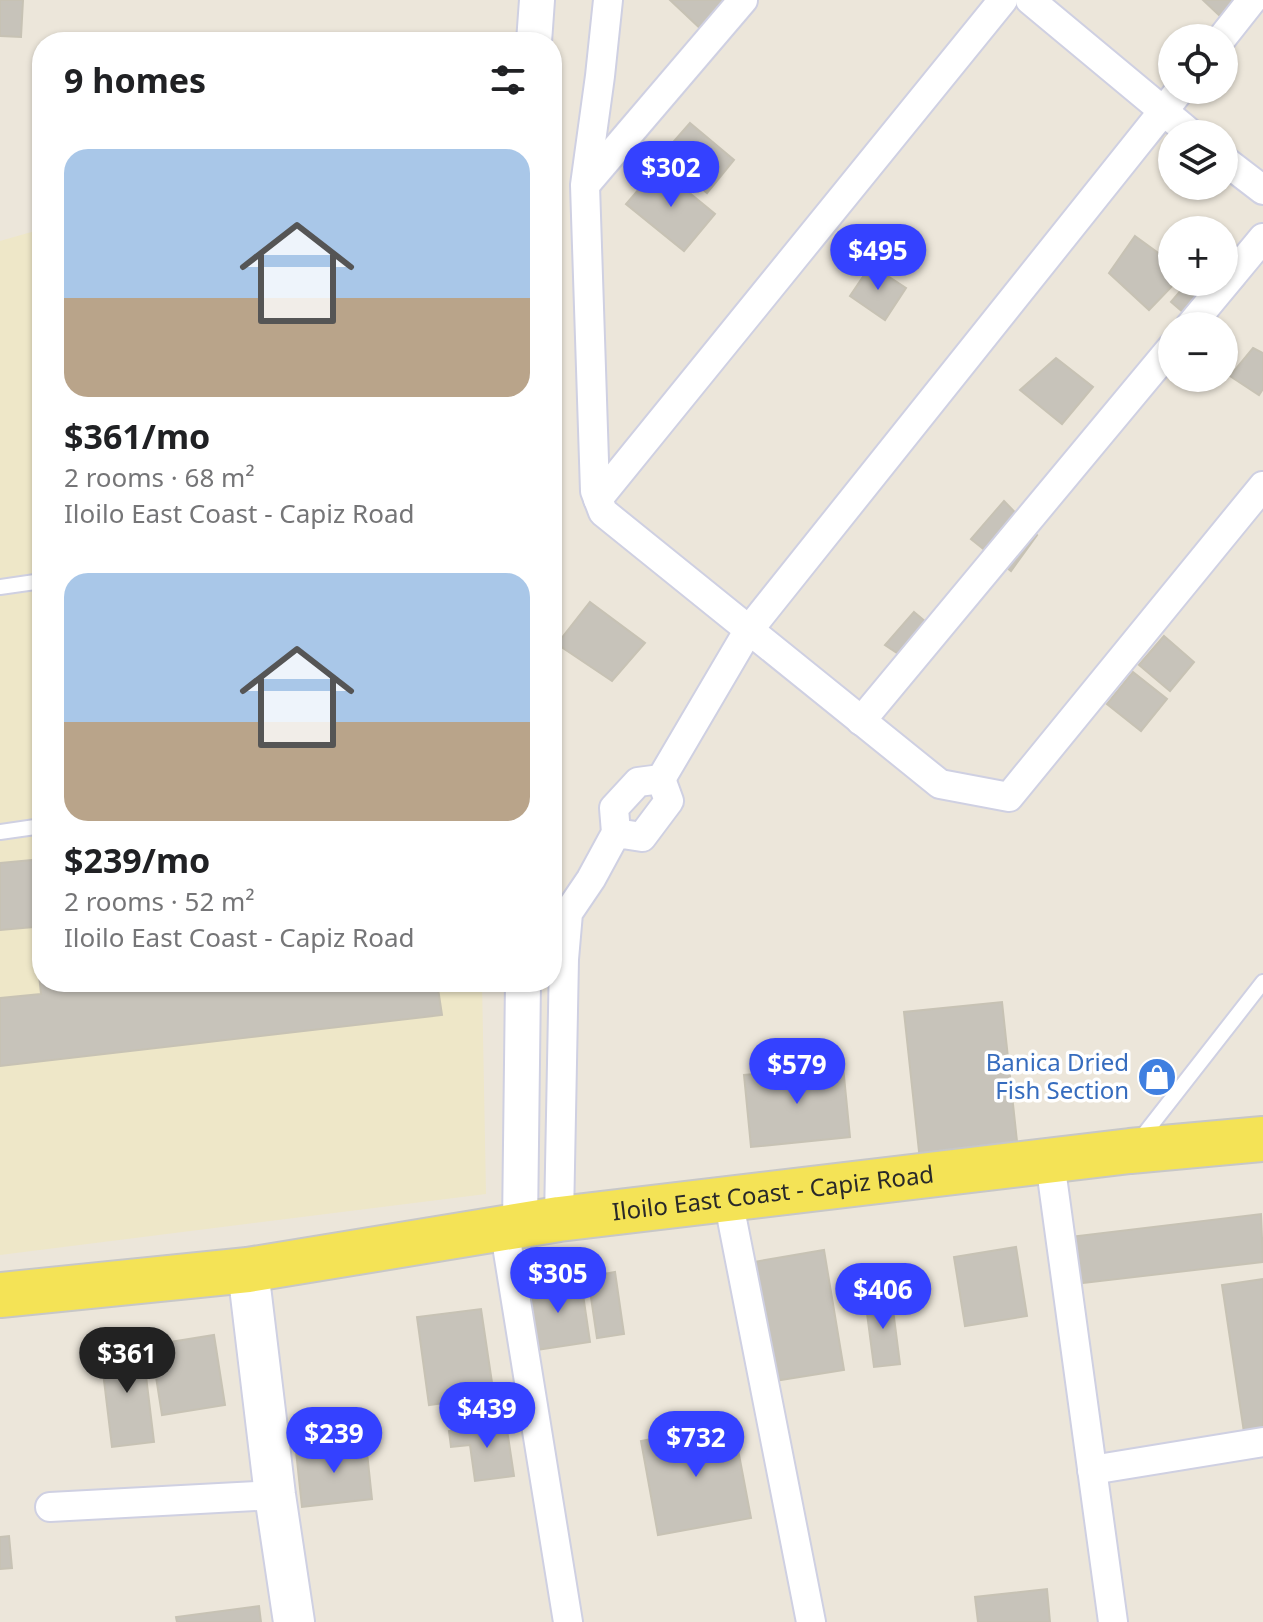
<!DOCTYPE html>
<html lang="en">
<head>
<meta charset="utf-8">
<style>
  :root { --surface:#fff; --page:#f2f2f2; --text:#202124; --muted:#757577; --accent:#3441ff }
  body { margin:0; font-family:"Noto Sans",sans-serif; background:var(--page); color:var(--text); height:100vh; display:flex; flex-direction:column; font-size:30px; white-space:nowrap }
  * { box-sizing:border-box; margin:0 }
  p { font-size:26px; color:var(--muted) }
  .icon { flex:none; width:44px; height:44px; fill:none; stroke:currentColor; stroke-width:2; stroke-linecap:round; stroke-linejoin:round }
  .map { position:relative; flex:1; overflow:hidden }
  .details { position:absolute; left:32px; top:32px; width:530px; height:960px; display:flex; flex-direction:column; background:var(--surface); border-radius:32px; box-shadow:0 2px 6px #0004 }
  .details>* { flex:none }
  .controls { position:absolute; left:1158px; top:24px; display:grid; gap:16px }
  .controls a { display:grid; place-items:center; width:80px; height:80px; border-radius:50%; background:var(--surface); box-shadow:0 2px 6px #0004; font-size:40px }
  .price { position:absolute; translate:-50% -68px; padding:0 18px; border-radius:28px; background:var(--accent); color:#fff; font-size:26px; line-height:52px; filter:drop-shadow(0 2px 4px #0008) }
  .price::after { content:''; position:absolute; left:50%; top:48px; width:24px; height:18px; margin-left:-12px; background:inherit; clip-path:polygon(0 0,100% 0,50% 100%) }
  .price.selected { background:#222; color:#fff }
  ul { padding:0; list-style:none }
  li { display:grid; align-content:center; gap:16px; height:424px; padding:0 32px }
  li span { display:grid; place-items:center; height:248px; border-radius:24px; color:#555 }
  li>.icon { margin-inline-start:auto }
  span .icon { width:144px; height:144px; fill:#fffc; stroke-width:1 }
  li b { font-size:34px }
  h2 { display:flex; justify-content:space-between; align-items:center; height:96px; padding:0 32px; font-size:34px }
  .map>svg:first-child { display:block }
</style>
</head>
<body>
<div class="map">
<svg width="1263" height="1622" viewBox="0 0 1263 1622">
  <rect width="100%" height="100%" fill="#ece6da"/>
  <polygon fill="#eee7c8" points="42,229 42,982 482,982 486,1194 0,1255 0,241"/>
  <g fill="#c7c3ba" stroke="#c7c2b4" stroke-width="2">
    <polygon points="0,0 23,0 21,37 0,36"/>
    <polygon points="670,0 733,0 704,32"/>
    <polygon points="1203,0 1234,0 1220,16"/>
    <polygon points="690,123 734,160 707,193 662,155"/>
    <polygon points="658,167 715,214 684,251 626,204"/>
    <polygon points="1135,236 1172,263 1172,282 1176,282 1149,310 1109,273"/>
    <polygon points="871,265 906,288 885,320 850,296"/>
    <polygon points="1224,267 1244,284 1208,326 1199,326 1171,302 1188,282 1224,282"/>
    <polygon points="1253,348 1263,353 1263,389 1259,395 1230,376"/>
    <polygon points="1056,358 1093,387 1062,424 1020,390"/>
    <polygon points="1004,501 1037,535 1011,571 971,539"/>
    <polygon points="590,602 645,643 612,681 557,644"/>
    <polygon points="914,612 944,637 918,667 885,645"/>
    <polygon points="1164,636 1194,662 1170,691 1139,665"/>
    <polygon points="1133,672 1167,699 1141,731 1107,704"/>
    <polygon points="42,859 42,982 132,982 132,985 165,982 437,982 442,1015 0,1066 0,998 41,994 34,927 0,930 0,863"/>
    <polygon points="1002,1002 1019,1160 921,1170 904,1012"/>
    <polygon points="843,1066 850,1137 751,1147 744,1075"/>
    <polygon points="1261,1214 1263,1262 1075,1284 1069,1237"/>
    <polygon points="1016,1247 1027,1316 965,1326 954,1257"/>
    <polygon points="824,1250 844,1370 768,1382 748,1263"/>
    <polygon points="615,1272 624,1334 597,1338 588,1277"/>
    <polygon points="1263,1279 1263,1436 1245,1439 1222,1285"/>
    <polygon points="581,1281 590,1342 536,1350 527,1288"/>
    <polygon points="891,1294 900,1364 874,1367 865,1298"/>
    <polygon points="481,1309 494,1396 429,1405 417,1317"/>
    <polygon points="214,1335 225,1405 162,1415 151,1345"/>
    <polygon points="142,1343 154,1442 112,1447 100,1347"/>
    <polygon points="506,1423 514,1476 475,1481 470,1445 451,1447 449,1431"/>
    <polygon points="733,1423 751,1518 658,1535 641,1441"/>
    <polygon points="366,1443 372,1499 302,1507 296,1451"/>
    <polygon points="9,1536 12,1568 0,1569 0,1537"/>
    <polygon points="1047,1589 1050,1622 978,1622 975,1597"/>
    <polygon points="259,1606 261,1622 177,1622 176,1617"/>
  </g>
  <g fill="none" stroke-linecap="round" stroke-linejoin="round">
    <defs>
      <g id="service">
        <polyline points="0,587 42,581"/>
        <polyline points="0,832 42,826"/>
        <polyline points="1138,1142 1263,982"/>
      </g>
      <g id="minor">
        <polyline points="608,0 600,76 585,185 595,491 603,512 940,784 1009,797 1263,486"/>
        <polyline points="1030,0 1191,134"/>
        <polyline points="1222,38 1252,0"/>
        <polyline points="1224,160 1263,190"/>
        <polyline points="586,184 743,0"/>
        <polyline points="1190,326 1263,238"/>
        <polyline points="598,499 1003,0"/>
        <polyline points="861,721 1172,347"/>
        <polyline points="661,779 748,631 1180,90"/>
        <polyline points="1050,1162 1113,1622"/>
        <polyline points="728,1199 811,1622"/>
        <polyline points="559,1219 564,959 568,913 591,879 616,833 614,808 638,782 661,779 669,801 642,837 616,833"/>
        <polyline points="504,1227 568,1622"/>
        <polyline points="1092,1470 1263,1442"/>
        <polyline points="50,1507 275,1495"/>
      </g>
      <g id="tertiary">
        <polyline points="534,42 537,0"/>
        <polyline points="520,1225 523,982"/>
      </g>
      <polyline id="secondary" points="248,1270 275,1495 294,1622"/>
      <g id="primary">
        <path id="s1" d="M 0,1295 L 248,1270 L 559,1219 L 1130,1151 L 1263,1139"/>
      </g>
    </defs>
    <use href="#service" stroke="#cfd0e2" stroke-width="18"/>
    <use href="#minor" stroke="#cfd0e2" stroke-width="32"/>
    <use href="#tertiary" stroke="#cfd0e2" stroke-width="38"/>
    <use href="#secondary" stroke="#cfd0e2" stroke-width="44"/>
    <use href="#primary" stroke="#c7c7c7" stroke-width="48"/>
    <use href="#service" stroke="#fff" stroke-width="14"/>
    <use href="#minor" stroke="#fff" stroke-width="28"/>
    <use href="#tertiary" stroke="#fff" stroke-width="34"/>
    <use href="#secondary" stroke="#fff" stroke-width="40"/>
    <use href="#primary" stroke="#f4e356" stroke-width="44"/>
  </g>
  <defs>
    <symbol id="shop-disc" viewBox="-11 -11 22 22"><circle r="9.5" fill="#3f7fe0" stroke="#fff"/><path d="M-5-2.5h2.3a2.7 3.5 0 0 1 5.4 0H5L5.5 6h-11ZM-1.5-2.5h3a1.5 2.3 0 0 0-3 0Z" fill="#fff"/></symbol>
  </defs>
  <g fill-rule="evenodd">
    <use href="#shop-disc" x="1135" y="1055" width="44" height="44"/>
  </g>
  <g text-anchor="middle" stroke-width="7" stroke-linejoin="round" paint-order="stroke">
    <g font-size="24" fill="#366cbe" stroke="#fff" text-anchor="end">
      <text x="1129" y="1071">Banica Dried<tspan x="1129" dy="28">Fish Section</tspan></text>
    </g>
    <g font-size="24" fill="#292929" stroke="#fff">
      <text dy="8" stroke="none"><textPath href="#s1" startOffset="780">Iloilo East Coast - Capiz Road</textPath></text>
    </g>
  </g>
</svg>
<div class="controls">
<a><svg class="icon" aria-label="locate" viewBox="0 0 24 24"><circle cx="12" cy="12" r="6"/><path d="M12 2v4M12 18v4M2 12h4M18 12h4"/></svg></a>
<a><svg class="icon" aria-label="layers" viewBox="0 0 24 24"><path d="M12 4l9 5-9 5-9-5zM3 14l9 5 9-5"/></svg></a>
<a>+</a>
<a>−</a>
</div>
<b class="price" style="left:671px;top:209px">$302</b>
<b class="price" style="left:878px;top:292px">$495</b>
<b class="price" style="left:797px;top:1106px">$579</b>
<b class="price" style="left:558px;top:1315px">$305</b>
<b class="price" style="left:883px;top:1331px">$406</b>
<b class="price selected" style="left:127px;top:1395px">$361</b>
<b class="price" style="left:487px;top:1450px">$439</b>
<b class="price" style="left:334px;top:1475px">$239</b>
<b class="price" style="left:696px;top:1479px">$732</b>
<section class="details">
<h2>9 homes<svg class="icon" aria-label="filters" viewBox="0 0 24 24"><path d="M4 7h16M4 17h16"/><circle cx="9" cy="7" r="2"/><circle cx="15" cy="17" r="2"/></svg></h2>
<ul>
<li><span style="background:linear-gradient(#a9c7e8 60%,#b9a48a 0)"><svg class="icon" aria-label="home" viewBox="0 0 24 24"><path d="M3 11l9-7 9 7M6 9v11h12V9"/></svg></span><div><b>$361/mo</b><p>2 rooms · 68 m²</p><p>Iloilo East Coast - Capiz Road</p></div></li>
<li><span style="background:linear-gradient(#a9c7e8 60%,#b9a48a 0)"><svg class="icon" aria-label="home" viewBox="0 0 24 24"><path d="M3 11l9-7 9 7M6 9v11h12V9"/></svg></span><div><b>$239/mo</b><p>2 rooms · 52 m²</p><p>Iloilo East Coast - Capiz Road</p></div></li>
</ul>
</section>
</div>
</body>
</html>
